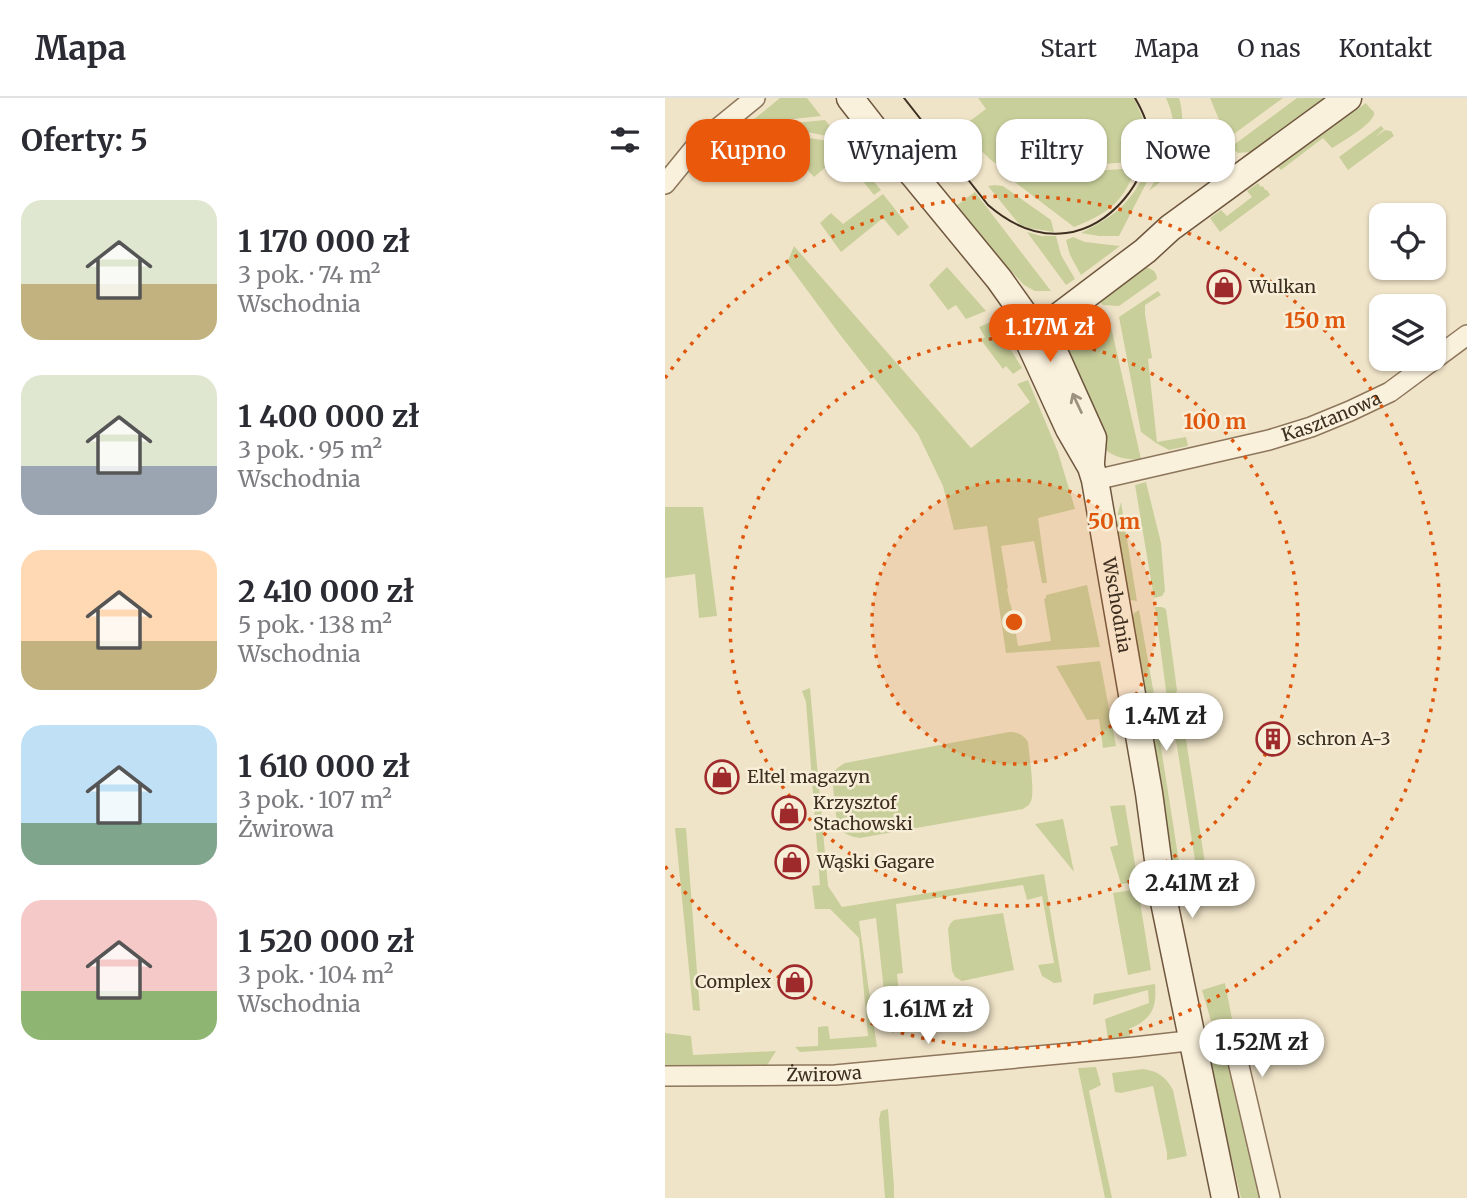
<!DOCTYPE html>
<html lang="pl">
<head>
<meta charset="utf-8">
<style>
  :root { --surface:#fff; --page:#f2f2f3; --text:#2b2b33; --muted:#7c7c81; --line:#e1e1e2; --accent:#ea580c }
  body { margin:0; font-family:Merriweather,serif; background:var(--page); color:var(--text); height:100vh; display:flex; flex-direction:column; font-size:26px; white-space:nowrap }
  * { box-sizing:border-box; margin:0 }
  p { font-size:23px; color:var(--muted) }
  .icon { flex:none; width:38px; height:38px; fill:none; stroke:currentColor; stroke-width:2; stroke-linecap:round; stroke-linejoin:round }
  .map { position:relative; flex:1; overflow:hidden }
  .details { display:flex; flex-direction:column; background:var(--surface); width:665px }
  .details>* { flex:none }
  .top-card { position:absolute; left:21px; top:21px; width:665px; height:63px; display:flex; gap:14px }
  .buttons { position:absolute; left:704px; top:105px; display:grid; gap:14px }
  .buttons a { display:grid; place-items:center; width:77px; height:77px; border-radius:14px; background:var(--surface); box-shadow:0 2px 5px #0004; font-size:35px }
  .price { position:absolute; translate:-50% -60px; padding:0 16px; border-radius:24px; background:#fff; color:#222; font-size:23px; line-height:46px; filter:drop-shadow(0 2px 4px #0008) }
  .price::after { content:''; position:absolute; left:50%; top:42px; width:21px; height:16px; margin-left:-10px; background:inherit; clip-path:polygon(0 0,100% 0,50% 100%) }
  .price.on { background:var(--accent); color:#fff }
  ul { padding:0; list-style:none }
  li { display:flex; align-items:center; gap:21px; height:175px; padding:0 21px }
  li span { display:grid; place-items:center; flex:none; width:196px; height:140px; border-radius:21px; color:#555 }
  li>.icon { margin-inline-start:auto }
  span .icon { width:84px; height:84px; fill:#fffc; stroke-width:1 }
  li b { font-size:30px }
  h2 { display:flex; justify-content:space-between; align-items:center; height:84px; padding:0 21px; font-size:30px }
  .chip { padding:0 24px; border-radius:21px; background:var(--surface); box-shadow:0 2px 5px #0004; font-size:24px; line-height:63px }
  .chip.on { background:var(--accent); color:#fff }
  header { display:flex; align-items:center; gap:42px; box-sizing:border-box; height:98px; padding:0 35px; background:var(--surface); border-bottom:2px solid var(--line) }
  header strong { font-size:33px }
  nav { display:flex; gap:38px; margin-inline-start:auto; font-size:24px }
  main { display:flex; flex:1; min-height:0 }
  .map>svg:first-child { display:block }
</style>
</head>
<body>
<header>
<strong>Mapa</strong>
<nav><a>Start</a><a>Mapa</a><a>O nas</a><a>Kontakt</a></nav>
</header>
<main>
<section class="details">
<h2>Oferty: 5<svg class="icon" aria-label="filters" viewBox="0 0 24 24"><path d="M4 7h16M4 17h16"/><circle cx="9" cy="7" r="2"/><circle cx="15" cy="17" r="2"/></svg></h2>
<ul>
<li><span style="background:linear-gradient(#dfe7d0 60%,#c2b280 0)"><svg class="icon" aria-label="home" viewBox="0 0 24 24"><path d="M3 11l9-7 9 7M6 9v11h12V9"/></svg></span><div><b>1 170 000 zł</b><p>3 pok. · 74 m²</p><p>Wschodnia</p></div></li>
<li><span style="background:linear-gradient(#dfe7d0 65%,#9aa5b1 0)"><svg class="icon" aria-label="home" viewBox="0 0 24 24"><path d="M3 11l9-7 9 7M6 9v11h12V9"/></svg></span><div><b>1 400 000 zł</b><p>3 pok. · 95 m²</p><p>Wschodnia</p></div></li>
<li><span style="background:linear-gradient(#ffd9b3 65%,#c2b280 0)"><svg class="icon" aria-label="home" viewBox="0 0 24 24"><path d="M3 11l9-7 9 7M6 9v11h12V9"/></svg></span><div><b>2 410 000 zł</b><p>5 pok. · 138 m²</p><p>Wschodnia</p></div></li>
<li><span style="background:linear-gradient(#bfe0f5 70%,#7fa58c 0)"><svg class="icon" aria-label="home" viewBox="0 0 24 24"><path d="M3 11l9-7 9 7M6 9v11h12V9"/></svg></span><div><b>1 610 000 zł</b><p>3 pok. · 107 m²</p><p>Żwirowa</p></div></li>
<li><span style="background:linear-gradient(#f6c9c9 65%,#8fb573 0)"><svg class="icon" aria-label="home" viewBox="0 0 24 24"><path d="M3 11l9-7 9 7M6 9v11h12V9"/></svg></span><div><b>1 520 000 zł</b><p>3 pok. · 104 m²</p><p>Wschodnia</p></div></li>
</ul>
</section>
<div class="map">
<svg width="802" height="1100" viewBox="0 0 802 1100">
  <rect width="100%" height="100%" fill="#f0e4c8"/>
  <g fill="#c9cf9b">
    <polygon points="115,0 142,0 156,18 83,26"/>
    <path d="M 313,0 L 469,0 L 481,28 L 477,63 L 349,73 C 322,66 314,49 298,28 L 321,11 Z"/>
    <path d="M 501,0 L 514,0 C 521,23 515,44 511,66 L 525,60 L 484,93 C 502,62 518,36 501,0 Z"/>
    <polygon points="545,0 618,0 562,41"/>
    <polygon points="632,0 659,0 585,54 573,55 566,49"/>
    <path d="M 701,5 C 701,6 708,13 709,14 C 712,24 675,45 667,50 L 658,40 L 616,72 L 613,69 Z"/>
    <polygon points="160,22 176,41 109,27"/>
    <polygon points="716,28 719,31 710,39 720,32 726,33 729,38 683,72 674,59"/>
    <polygon points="82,30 176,45 216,92 209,97 176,56 149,79 135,64 119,73"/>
    <path d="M 471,70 C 457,106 443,115 409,129 L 343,79 Z"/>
    <path d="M 483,71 L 488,72 L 454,138 L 434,138 L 416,135 C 453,116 463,107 483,71 Z"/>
    <polygon points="593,85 596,89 598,88 600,92 602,92 605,97 555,134 545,120 556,112 562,118 587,99 582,93"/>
    <polygon points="330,87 338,88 386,122 389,134 364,130 354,126 323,88"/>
    <polygon points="310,94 386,193 370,193 359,187 288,110"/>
    <polygon points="218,96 244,129 233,138 218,120 176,154 155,125 166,115 178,126"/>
    <polygon points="362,134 376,138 391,138 396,157 410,181 401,187"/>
    <polygon points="408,139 420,144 455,148 416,177 405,157 401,142"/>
    <polygon points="129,148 306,350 365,304 352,286 363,282 393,354 410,411 373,420 382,485 377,485 369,443 336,448 343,490 342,491 345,506 346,507 353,548 386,543 379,501 381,500 381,497 422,487 435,549 341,555 322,428 289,432 278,388 253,336 176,238 122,165"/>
    <polygon points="282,169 321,213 301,221 291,207 283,212 264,187"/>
    <path d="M 479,169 C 486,170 492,173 492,181 L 454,208 L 438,207 L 434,203 Z"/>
    <polygon points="493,193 496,197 480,207 480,216 487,260 483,261 492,344 521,339 523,348 504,352 491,345 476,334 454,219"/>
    <path d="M 423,210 L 429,215 L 444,220 L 476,361 C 464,362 451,360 442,353 L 405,264 L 401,248 L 403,232 L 407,224 Z"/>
    <polygon points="328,223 357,270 348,276 341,268 338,271 316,242 320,239 314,229"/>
    <polygon points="481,384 496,445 500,493 497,498 489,500 470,387"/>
    <polygon points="456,404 472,503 465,502 452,428 453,415"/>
    <polygon points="0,409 38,409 52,518 34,520 30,476 0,480"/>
    <polygon points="490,509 497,509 501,511 512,592 510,598 502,600"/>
    <polygon points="474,512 490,602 484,600 480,594 467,519 469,515"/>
    <polygon points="435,563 451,648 438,650 434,621 422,622 391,568"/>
    <polygon points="145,590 163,788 177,809 379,776 397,884 389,885 377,878 373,867 389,865 377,798 362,802 358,787 231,806 238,875 232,876 235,905 241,904 243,919 222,921 211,820 194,823 212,949 135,954 130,949 153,948 153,929 163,928 165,941 203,938 194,840 165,811 150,811 147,788 155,787 141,604 137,593"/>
    <polygon points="507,617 514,617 518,622 541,772 539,778 533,781"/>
    <polygon points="492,624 517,783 512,782 508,779 486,634"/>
    <path d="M 344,634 C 353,634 359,637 363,644 C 364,656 370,694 366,703 C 364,708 362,708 358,711 L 195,740 C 184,738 177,736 172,726 L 167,679 C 169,672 173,669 180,665 Z"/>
    <polygon points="460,707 473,784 456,786 445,749 453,747 445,708"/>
    <polygon points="398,721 409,774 370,726"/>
    <polygon points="10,730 21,730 35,913 28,912"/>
    <polygon points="473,791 486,872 463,877 448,795"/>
    <polygon points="338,815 349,872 297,883 290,879 287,873 283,831 285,826 289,822"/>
    <polygon points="560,885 567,921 546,923 537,892"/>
    <path d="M 490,886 C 492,910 487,921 464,931 L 465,939 L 443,942 L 440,921 L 484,905 L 483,892 L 428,907 L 429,896 Z"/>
    <polygon points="0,935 26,938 28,957 111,953 101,969 0,970"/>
    <polygon points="551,951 557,951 562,956 596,1100 576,1100 543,961 545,953"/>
    <polygon points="431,969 436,987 424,993 447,1100 440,1100 413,970"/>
    <path d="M 478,971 C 493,973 501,979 508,992 L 522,1058 L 502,1062 L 502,1055 L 488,988 L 456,995 L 450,994 L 447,975 Z"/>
    <polygon points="223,1011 229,1089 229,1100 220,1100 214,1021 216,1013"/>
  </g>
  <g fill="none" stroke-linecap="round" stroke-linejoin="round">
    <defs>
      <g id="street">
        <polyline points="0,86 31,48 90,0"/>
        <path id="s1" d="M 430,382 L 604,342 L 646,329 L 685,313 L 725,294 L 802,237"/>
        <path id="s2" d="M 0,978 L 170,977 L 469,949 L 567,938 L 605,1100"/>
      </g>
      <g id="secondary">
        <polyline points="185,0 220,45 251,80 334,181 361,219"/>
        <polyline points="382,227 480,153 505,130 683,0"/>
        <polyline points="382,238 428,340 426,364"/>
        <path id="s3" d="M 365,246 L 404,331 L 426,369 L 430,382 L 484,695 L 498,799 L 560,1100"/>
      </g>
    </defs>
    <use href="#street" stroke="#8d765c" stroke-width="22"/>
    <use href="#secondary" stroke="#6f573f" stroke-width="29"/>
    <use href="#street" stroke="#faf1dc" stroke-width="19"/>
    <use href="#secondary" stroke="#faf1dc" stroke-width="26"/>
    <path stroke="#3d2e20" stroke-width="2" d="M 239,0 L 323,107 C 345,126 371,139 401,135 C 445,130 483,83 484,40 C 484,26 477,12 470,0"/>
  </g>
  <defs><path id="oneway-shaft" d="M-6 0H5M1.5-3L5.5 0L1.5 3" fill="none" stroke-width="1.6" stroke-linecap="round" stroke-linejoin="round" transform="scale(1.75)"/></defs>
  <use stroke="#9c907e" href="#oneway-shaft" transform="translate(412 305) rotate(-115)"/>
  <circle cx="349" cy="524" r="142" fill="#df570d" fill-opacity=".12"/>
  <g fill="none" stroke="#df570d" stroke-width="3.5" stroke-dasharray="3.5 7">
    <circle cx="349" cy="524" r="142"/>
    <circle cx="349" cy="524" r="284"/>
    <path d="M0 280A426 426 0 1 1 0 768"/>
  </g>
  <defs>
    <symbol id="shop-ring" viewBox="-11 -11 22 22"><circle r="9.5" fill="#f7eed8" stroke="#9e2a2b" stroke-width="1.5"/><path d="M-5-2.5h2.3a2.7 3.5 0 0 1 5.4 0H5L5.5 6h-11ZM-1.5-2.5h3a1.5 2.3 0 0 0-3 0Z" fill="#9e2a2b"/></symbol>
    <symbol id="building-ring" viewBox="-11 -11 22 22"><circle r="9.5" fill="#f7eed8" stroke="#9e2a2b" stroke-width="1.5"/><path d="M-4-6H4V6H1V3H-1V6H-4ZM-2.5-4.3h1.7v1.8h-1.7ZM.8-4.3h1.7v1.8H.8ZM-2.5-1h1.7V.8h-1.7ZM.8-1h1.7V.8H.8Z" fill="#9e2a2b"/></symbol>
  </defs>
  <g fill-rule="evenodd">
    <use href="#shop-ring" x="540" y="170" width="38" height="38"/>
    <use href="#building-ring" x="589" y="622" width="38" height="38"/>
    <use href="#shop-ring" x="38" y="660" width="38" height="38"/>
    <use href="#shop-ring" x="105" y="696" width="38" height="38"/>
    <use href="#shop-ring" x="108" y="745" width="38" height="38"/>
    <use href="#shop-ring" x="111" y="865" width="38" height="38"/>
  </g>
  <g text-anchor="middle" stroke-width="5" stroke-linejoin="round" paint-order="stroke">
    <g font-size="18" fill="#3d2e20" stroke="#f7eed8" text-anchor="start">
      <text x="584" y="195">Wulkan</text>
      <text x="632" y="647">schron A-3</text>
      <text x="82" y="685">Eltel magazyn</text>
      <text x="148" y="711">Krzysztof<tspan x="148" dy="21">Stachowski</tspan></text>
      <text x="152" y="770">Wąski Gagare</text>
      <text x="106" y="890" text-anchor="end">Complex</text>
    </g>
    <g font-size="18" fill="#3d2e20" stroke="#f7eed8">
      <text dy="6" stroke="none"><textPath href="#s1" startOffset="245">Kasztanowa</textPath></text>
      <text dy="6" stroke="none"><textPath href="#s3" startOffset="278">Wschodnia</textPath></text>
      <text dy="6" stroke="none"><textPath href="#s2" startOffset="159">Żwirowa</textPath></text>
    </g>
  </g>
  <circle cx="349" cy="524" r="10" fill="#df570d" stroke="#f7eed8" stroke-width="3.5"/>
  <g font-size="21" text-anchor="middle" font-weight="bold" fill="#df570d" stroke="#f7eed8" stroke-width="5" stroke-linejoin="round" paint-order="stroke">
    <text x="650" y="230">150 m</text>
    <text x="550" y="331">100 m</text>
    <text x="449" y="431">50 m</text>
  </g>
</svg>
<div class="buttons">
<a><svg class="icon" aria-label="locate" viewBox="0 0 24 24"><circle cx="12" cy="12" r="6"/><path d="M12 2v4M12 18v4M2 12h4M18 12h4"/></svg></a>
<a><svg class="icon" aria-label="layers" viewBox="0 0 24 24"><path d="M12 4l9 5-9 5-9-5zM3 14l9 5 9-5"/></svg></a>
</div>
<b class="price on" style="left:385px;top:266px">1.17M zł</b>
<b class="price" style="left:501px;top:655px">1.4M zł</b>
<b class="price" style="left:527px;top:822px">2.41M zł</b>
<b class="price" style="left:263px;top:948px">1.61M zł</b>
<b class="price" style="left:597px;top:981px">1.52M zł</b>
<div class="top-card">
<a class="chip on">Kupno</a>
<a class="chip">Wynajem</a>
<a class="chip">Filtry</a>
<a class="chip">Nowe</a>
</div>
</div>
</main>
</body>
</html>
